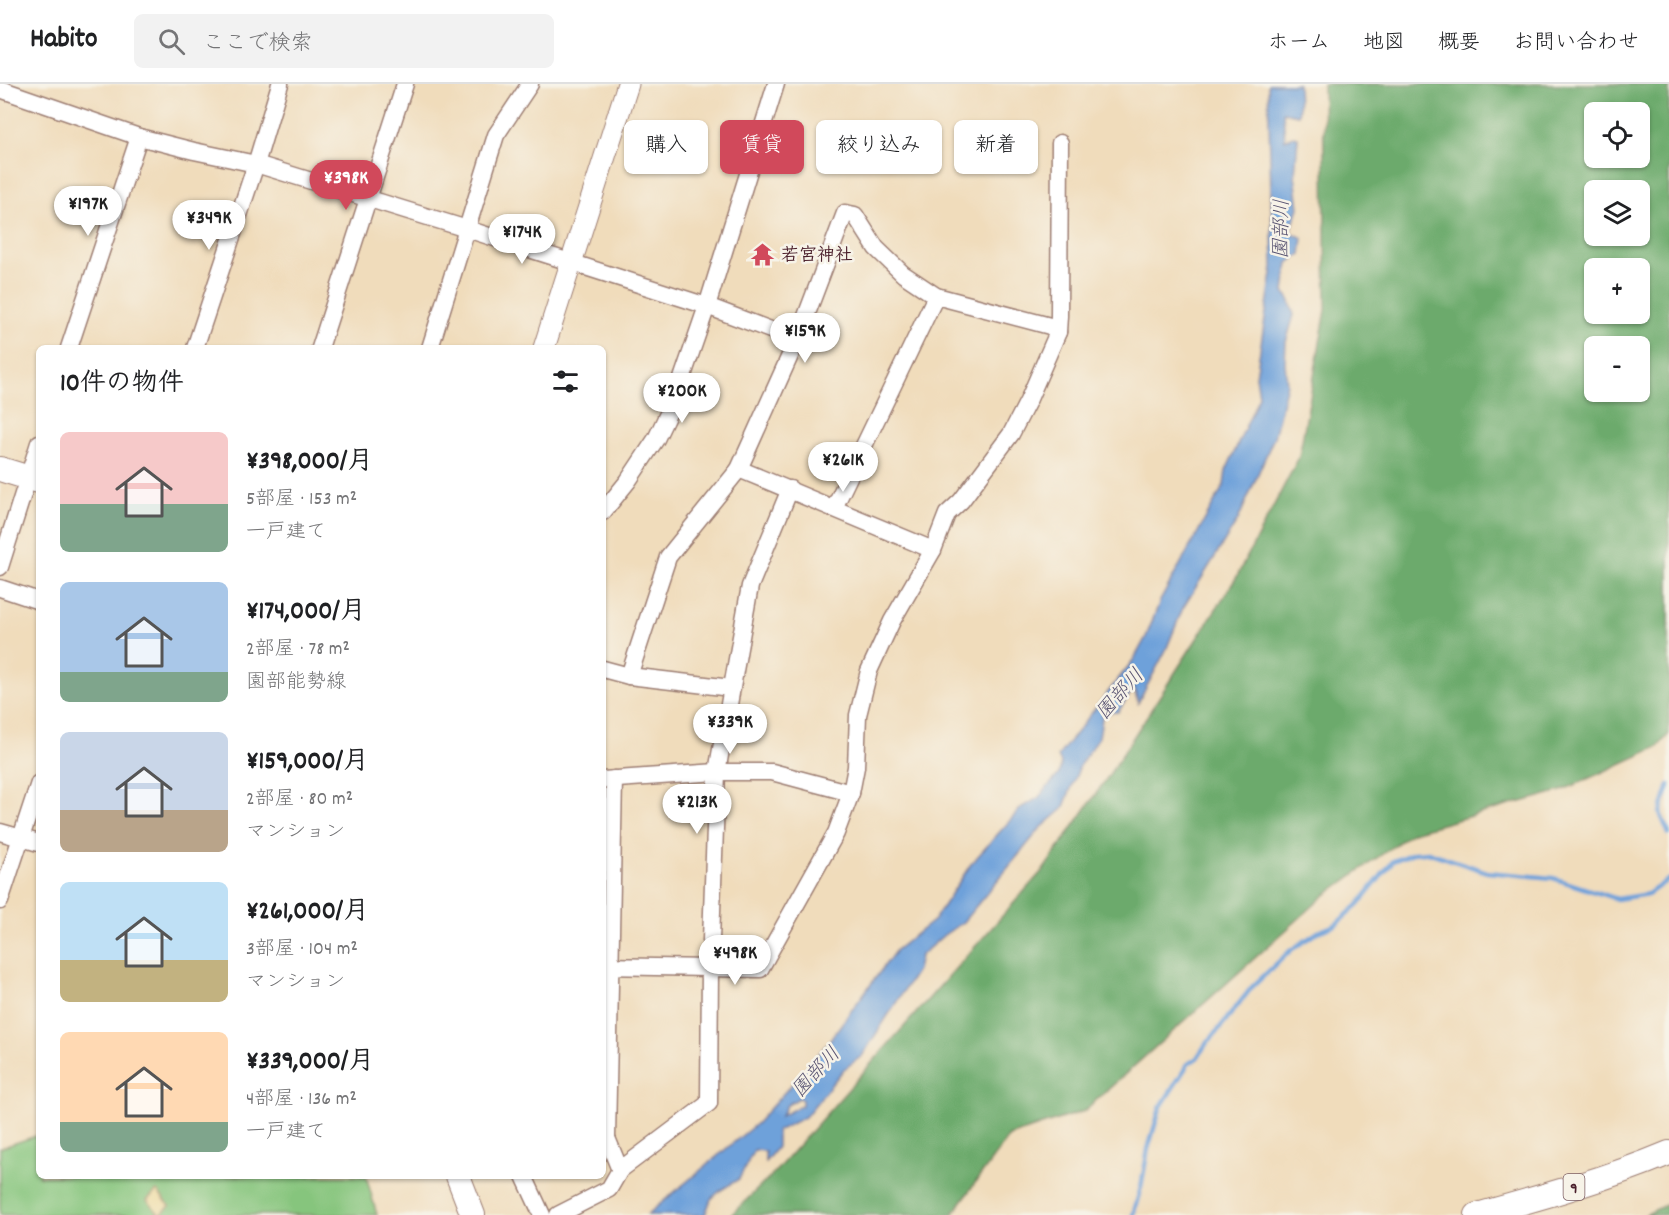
<!DOCTYPE html>
<html lang="ja">
<head>
<meta charset="utf-8">
<style>
  :root { --surface:#fff; --page:#f2f2f2; --text:#202124; --muted:#757577; --line:#e0e0e0; --accent:#d1495b }
  body { margin:0; font-family:Dekko,"Klee One",sans-serif; background:var(--page); color:var(--text); height:100vh; display:flex; flex-direction:column; font-size:22px; white-space:nowrap }
  * { box-sizing:border-box; margin:0 }
  p { font-size:20px; color:var(--muted) }
  .icon { flex:none; width:33px; height:33px; fill:none; stroke:currentColor; stroke-width:2; stroke-linecap:round; stroke-linejoin:round }
  .map { position:relative; flex:1; overflow:hidden }
  .drawer { position:absolute; left:36px; top:261px; width:570px; height:834px; display:flex; flex-direction:column; background:var(--surface); border-radius:9px; box-shadow:0 2px 4px #0004 }
  .drawer>* { flex:none }
  .top-card { position:absolute; left:624px; top:36px; width:570px; height:54px; display:flex; gap:12px }
  .buttons { position:absolute; left:1584px; top:18px; display:grid; gap:12px }
  .buttons a { display:grid; place-items:center; width:66px; height:66px; border-radius:9px; background:var(--surface); box-shadow:0 2px 4px #0004; font-size:30px }
  .price { position:absolute; translate:-50% -51px; padding:0 14px; border-radius:21px; background:#fff; color:#222; font-size:20px; line-height:39px; filter:drop-shadow(0 2px 3px #0008) }
  .price::after { content:''; position:absolute; left:50%; top:36px; width:18px; height:14px; margin-left:-9px; background:inherit; clip-path:polygon(0 0,100% 0,50% 100%) }
  .price.selected { background:var(--accent); color:#fff }
  ul { padding:0; list-style:none }
  li { display:flex; align-items:center; gap:18px; height:150px; padding:0 24px }
  li span { display:grid; place-items:center; flex:none; width:168px; height:120px; border-radius:9px; color:#555 }
  li>.icon { margin-inline-start:auto }
  span .icon { width:72px; height:72px; fill:#fffc; stroke-width:1 }
  li b { font-size:26px }
  h2 { display:flex; justify-content:space-between; align-items:center; height:72px; padding:0 24px; font-size:26px }
  .chip { padding:0 21px; border-radius:9px; background:var(--surface); box-shadow:0 2px 4px #0004; font-size:21px; line-height:54px }
  .chip.selected { background:var(--accent); color:#fff }
  header { display:flex; align-items:center; gap:36px; box-sizing:border-box; height:84px; padding:0 30px; background:var(--surface); border-bottom:2px solid var(--line) }
  header strong { font-size:28px }
  nav { display:flex; gap:33px; margin-inline-start:auto; font-size:21px }
  .search { width:420px; height:54px; background:var(--page); display:flex; align-items:center; gap:15px; box-sizing:border-box; padding:0 21px; border-radius:9px; color:var(--muted); font-size:22px }
  .map>svg:first-child { display:block }
</style>
</head>
<body>
<header>
<strong>Habito</strong>
<div class="search"><svg class="icon" aria-label="search" viewBox="0 0 24 24"><circle cx="10" cy="10" r="6"/><path d="M15 15l6 6"/></svg>ここで検索</div>
<nav><a>ホーム</a><a>地図</a><a>概要</a><a>お問い合わせ</a></nav>
</header>
<div class="map">
<svg width="1669" height="1131" viewBox="0 0 1669 1131">
  <rect width="100%" height="100%" fill="#f7f3e8"/>
  <filter id="ink" filterUnits="userSpaceOnUse"><feTurbulence type="fractalNoise" baseFrequency=".0167" numOctaves="2"/><feDisplacementMap in="SourceGraphic" scale="12" xChannelSelector="R" yChannelSelector="G"/><feConvolveMatrix kernelMatrix="1 2 1 2 8 2 1 2 1" color-interpolation-filters="sRGB"/></filter>
  <filter id="wash" filterUnits="userSpaceOnUse"><feTurbulence type="fractalNoise" baseFrequency=".008" numOctaves="4" result="noise"/><feDisplacementMap in="SourceGraphic" scale="24" xChannelSelector="R" yChannelSelector="G"/><feGaussianBlur stdDeviation="1.35" result="paint"/><feColorMatrix in="noise" values="0 0 0 0 0 0 0 0 0 0 0 0 0 0 0 0 0 1.4 0 .05"/><feComposite in="paint" operator="in"/></filter>
  <g filter="url(#wash)">
    <rect width="100%" height="100%" fill="#f0dcbb"/>
    <polygon fill="#86c57d" stroke="#687254" stroke-width="1.5" points="39,1051 39,1092 366,1092 377,1131 0,1131 0,1064"/>
    <g fill="#6caa6c" stroke="#5b644c" stroke-width="1.5" fill-rule="evenodd">
      <path d="M 1323,0 L 1669,0 L 1669,650 L 1658,663 L 1561,707 L 1413,748 L 1323,813 L 1084,1027 L 1009,1052 L 952,1131 L 731,1131 L 773,1090 L 1044,785 L 1107,694 L 1236,494 L 1299,373 L 1326,226 ZM 1594,28 L 1640,28 L 1640,74 L 1594,74 ZM 1594,106 L 1640,106 L 1640,152 L 1594,152 ZM 1594,184 L 1640,184 L 1640,230 L 1594,230 ZM 1594,262 L 1640,262 L 1640,308 L 1594,308 Z"/>
      <polygon points="1669,1119 1669,1131 1645,1131"/>
    </g>
    <polygon fill="#eeda9e" stroke="#9c7c64" stroke-width="1.5" points="157,1107 170,1122 160,1131 147,1116"/>
    <path fill="#6ea1da" stroke="#5c6082" stroke-width="1.5" fill-rule="evenodd" d="M 1268,0 L 1298,0 L 1299,25 L 1298,31 L 1283,28 L 1285,56 L 1293,52 L 1298,53 L 1295,90 L 1299,124 L 1290,148 L 1303,154 L 1301,170 L 1288,179 L 1284,208 L 1290,217 L 1294,231 L 1286,258 L 1285,279 L 1287,300 L 1274,353 L 1238,436 L 1183,524 L 1166,566 L 1138,619 L 1134,604 L 1118,628 L 1103,629 L 1099,653 L 1081,679 L 1063,725 L 1040,745 L 963,838 L 944,851 L 920,872 L 917,886 L 862,972 L 844,985 L 805,1033 L 777,1047 L 777,1063 L 765,1078 L 765,1067 L 754,1066 L 739,1095 L 721,1106 L 711,1115 L 705,1131 L 647,1131 L 757,1039 L 823,965 L 896,866 L 934,836 L 971,780 L 1022,723 L 1038,714 L 1059,690 L 1061,679 L 1058,672 L 1134,575 L 1146,553 L 1160,517 L 1224,401 L 1226,387 L 1259,312 L 1256,292 L 1273,183 ZM 799,1014 L 802,1016 L 802,1021 L 781,1032 L 787,1021 Z"/>
    <g fill="none" stroke-linecap="round" stroke-linejoin="round">
      <g stroke="#6ea1da" stroke-width="4.5">
        <polyline points="1669,701 1660,729 1669,750"/>
        <polyline points="1133,1131 1141,1103 1148,1065 1160,1024 1188,980 1197,974 1208,957 1211,955 1252,903 1291,866 1318,848 1335,841 1358,821 1393,777 1413,769 1428,768 1487,788 1553,794 1617,815 1648,810 1669,795"/>
      </g>
    </g>
  </g>
  <g filter="url(#ink)">
    <g fill="none" stroke-linecap="round" stroke-linejoin="round">
      <defs>
        <g id="minor">
          <polyline points="0,5 139,53 194,67 256,80 467,145 707,222 797,256"/>
          <polyline points="69,264 139,53"/>
          <polyline points="195,264 256,80 280,0"/>
          <polyline points="320,264 405,0"/>
          <polyline points="430,264 496,51 530,0"/>
          <polyline points="739,385 933,466"/>
          <polyline points="834,424 936,212"/>
          <polyline points="603,428 628,397 656,355 675,315 707,222 776,0"/>
          <polyline points="0,483 39,359"/>
          <polyline points="0,504 39,517"/>
          <polyline points="603,585 629,592 731,604"/>
          <polyline points="629,592 668,473 739,385 797,256 845,129 855,131 876,164 903,190 936,212 1050,242 1058,248"/>
          <polyline points="614,695 607,1054 620,1086"/>
          <polyline points="603,696 717,688 772,688 851,709"/>
          <polyline points="0,748 39,759"/>
          <polyline points="0,817 39,699"/>
          <polyline points="603,882 760,885 836,749 851,709 856,683 858,631 869,587 892,537 933,466 947,430 961,417 1011,350 1028,317 1058,248 1059,232 1060,59"/>
          <polyline points="524,1092 542,1131"/>
          <polyline points="558,1131 609,1105 620,1086 709,1019 710,884 717,688 750,502 790,405"/>
        </g>
        <polyline id="major" points="544,264 628,0"/>
        <g id="highway">
          <polyline points="0,385 39,397"/>
          <polyline points="458,1092 473,1131"/>
          <path d="M 1477,1131 C 1542,1113 1607,1095 1669,1069"/>
        </g>
      </defs>
      <use href="#minor" stroke="#9d7e73" stroke-width="19"/>
      <use href="#major" stroke="#9d7e73" stroke-width="23"/>
      <use href="#highway" stroke="#9d7e73" stroke-width="26"/>
      <use href="#minor" stroke="#fff" stroke-width="16"/>
      <use href="#major" stroke="#fff" stroke-width="21"/>
      <use href="#highway" stroke="#fff" stroke-width="24"/>
    </g>
  </g>
  <defs>
    <symbol id="temple-bare" viewBox="-9 -9 18 18"><path d="M0-6L5-2H3V0L6.5 2.5H4V6H1.5V3h-3V6H-4V2.5H-6.5L-3 0V-2H-5Z" fill="#d1495b" stroke="#f7f3e8" stroke-width="2.5" paint-order="stroke"/></symbol>
  </defs>
  <g fill-rule="evenodd">
    <use href="#temple-bare" x="746" y="154" width="33" height="33"/>
  </g>
  <g text-anchor="middle" stroke-width="5" stroke-linejoin="round" paint-order="stroke">
    <rect fill="#f7f3e8" stroke="#7e5f64" stroke-width="1.5" x="1563.5" y="1090" width="21" height="26" rx="4.5"/>
    <g font-size="16" font-weight="bold" fill="#4a1f2b">
      <text x="1574" y="1109">9</text>
    </g>
    <g font-size="18" font-weight="bold" fill="#4a1f2b" stroke="#f7f3e8" text-anchor="start">
      <text x="781" y="176">若宮神社</text>
    </g>
    <g font-size="20" font-style="italic" fill="#585371" stroke="#f7f3e8">
      <text transform="translate(1280 145) rotate(-89)" y="7">園部川</text>
      <text transform="translate(1119 609) rotate(-48)" y="7">園部川</text>
      <text transform="translate(815 987) rotate(-47)" y="7">園部川</text>
    </g>
  </g>
</svg>
<div class="buttons">
<a><svg class="icon" aria-label="locate" viewBox="0 0 24 24"><circle cx="12" cy="12" r="6"/><path d="M12 2v4M12 18v4M2 12h4M18 12h4"/></svg></a>
<a><svg class="icon" aria-label="layers" viewBox="0 0 24 24"><path d="M12 4l9 5-9 5-9-5zM3 14l9 5 9-5"/></svg></a>
<a>+</a>
<a>−</a>
</div>
<b class="price selected" style="left:346px;top:127px">¥398K</b>
<b class="price" style="left:88px;top:153px">¥197K</b>
<b class="price" style="left:209px;top:167px">¥349K</b>
<b class="price" style="left:522px;top:181px">¥174K</b>
<b class="price" style="left:805px;top:280px">¥159K</b>
<b class="price" style="left:682px;top:340px">¥200K</b>
<b class="price" style="left:843px;top:409px">¥261K</b>
<b class="price" style="left:730px;top:671px">¥339K</b>
<b class="price" style="left:697px;top:751px">¥213K</b>
<b class="price" style="left:735px;top:902px">¥498K</b>
<div class="top-card">
<a class="chip">購入</a>
<a class="chip selected">賃貸</a>
<a class="chip">絞り込み</a>
<a class="chip">新着</a>
</div>
<section class="drawer">
<h2>10件の物件<svg class="icon" aria-label="filters" viewBox="0 0 24 24"><path d="M4 7h16M4 17h16"/><circle cx="9" cy="7" r="2"/><circle cx="15" cy="17" r="2"/></svg></h2>
<ul>
<li><span style="background:linear-gradient(#f6c9c9 60%,#7fa58c 0)"><svg class="icon" aria-label="home" viewBox="0 0 24 24"><path d="M3 11l9-7 9 7M6 9v11h12V9"/></svg></span><div><b>¥398,000/月</b><p>5部屋 · 153 m²</p><p>一戸建て</p></div></li>
<li><span style="background:linear-gradient(#a9c7e8 75%,#7fa58c 0)"><svg class="icon" aria-label="home" viewBox="0 0 24 24"><path d="M3 11l9-7 9 7M6 9v11h12V9"/></svg></span><div><b>¥174,000/月</b><p>2部屋 · 78 m²</p><p>園部能勢線</p></div></li>
<li><span style="background:linear-gradient(#c9d6e8 65%,#b9a48a 0)"><svg class="icon" aria-label="home" viewBox="0 0 24 24"><path d="M3 11l9-7 9 7M6 9v11h12V9"/></svg></span><div><b>¥159,000/月</b><p>2部屋 · 80 m²</p><p>マンション</p></div></li>
<li><span style="background:linear-gradient(#bfe0f5 65%,#c2b280 0)"><svg class="icon" aria-label="home" viewBox="0 0 24 24"><path d="M3 11l9-7 9 7M6 9v11h12V9"/></svg></span><div><b>¥261,000/月</b><p>3部屋 · 104 m²</p><p>マンション</p></div></li>
<li><span style="background:linear-gradient(#ffd9b3 75%,#7fa58c 0)"><svg class="icon" aria-label="home" viewBox="0 0 24 24"><path d="M3 11l9-7 9 7M6 9v11h12V9"/></svg></span><div><b>¥339,000/月</b><p>4部屋 · 136 m²</p><p>一戸建て</p></div></li>
</ul>
</section>
</div>
</body>
</html>
